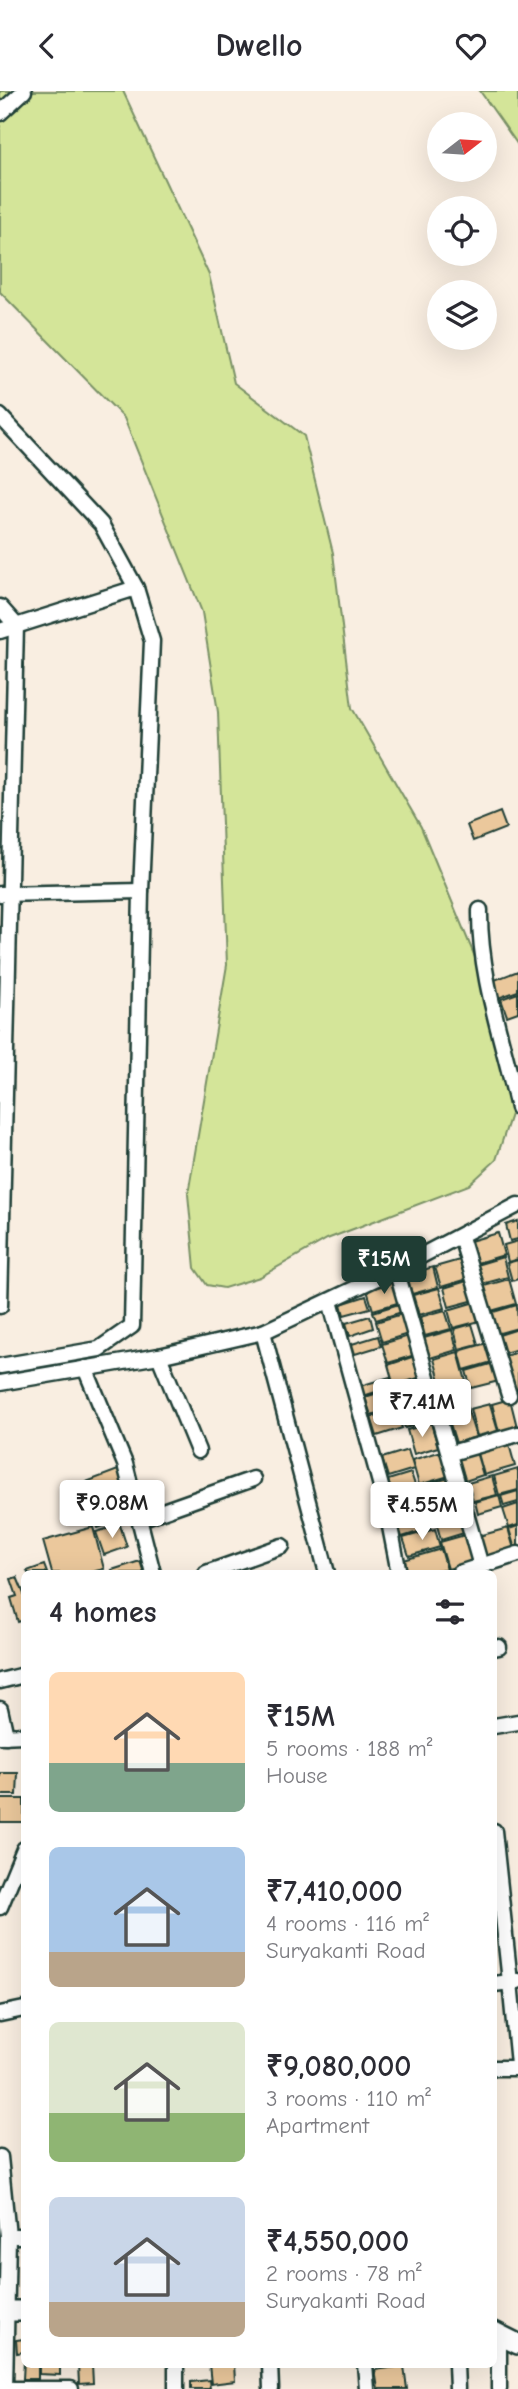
<!DOCTYPE html>
<html lang="en">
<head>
<meta charset="utf-8">
<style>
  :root { --surface:#fff; --page:#f2f2f3; --text:#2b2b33; --muted:#7c7c81; --accent:#1f3d34 }
  body { margin:0; font-family:"Comic Neue",sans-serif; background:var(--page); color:var(--text); height:100vh; display:flex; flex-direction:column; font-size:26px; white-space:nowrap }
  * { box-sizing:border-box; margin:0 }
  p { font-size:23px; color:var(--muted) }
  .icon { flex:none; width:38px; height:38px; fill:none; stroke:currentColor; stroke-width:2; stroke-linecap:round; stroke-linejoin:round }
  .map { position:relative; flex:1; overflow:hidden }
  .sheet { position:absolute; left:21px; top:1479px; width:476px; height:798px; display:flex; flex-direction:column; background:var(--surface); border-radius:10px; box-shadow:0 7px 28px #0002 }
  .sheet>* { flex:none }
  .needle { width:46px; rotate:73deg }
  .tools { position:absolute; left:427px; top:21px; display:grid; gap:14px }
  .tools a { display:grid; place-items:center; width:70px; height:70px; border-radius:50%; background:var(--surface); box-shadow:0 7px 28px #0002; font-size:35px }
  .price { position:absolute; translate:-50% -60px; padding:0 16px; border-radius:7px; background:#fff; color:#222; font-size:23px; line-height:46px; filter:drop-shadow(0 2px 4px #0008) }
  .price::after { content:''; position:absolute; left:50%; top:42px; width:21px; height:16px; margin-left:-10px; background:inherit; clip-path:polygon(0 0,100% 0,50% 100%) }
  .price.on { background:var(--accent); color:#fff }
  ul { padding:0; list-style:none }
  li { display:flex; align-items:center; gap:21px; height:175px; padding:0 28px }
  li span { display:grid; place-items:center; flex:none; width:196px; height:140px; border-radius:10px; color:#555 }
  li>.icon { margin-inline-start:auto }
  span .icon { width:84px; height:84px; fill:#fffc; stroke-width:1 }
  li b { font-size:30px }
  h2 { display:flex; justify-content:space-between; align-items:center; height:84px; padding:0 28px; font-size:30px }
  header { display:flex; justify-content:space-between; align-items:center; height:91px; padding:0 28px; background:var(--surface); font-size:32px; font-weight:700 }
  .map>svg:first-child { display:block }
</style>
</head>
<body>
<header><svg class="icon" aria-label="back" viewBox="0 0 24 24"><path d="M15 5l-7 7 7 7"/></svg>Dwello<svg class="icon" aria-label="heart" viewBox="0 0 24 24"><path d="M12 20l-8-8c-3-5 5-10 8-4 3-6 11-1 8 4z"/></svg></header>
<div class="map">
<svg width="518" height="2298" viewBox="0 0 518 2298">
  <rect width="100%" height="100%" fill="#f9eee1"/>
  <filter id="ink" filterUnits="userSpaceOnUse"><feTurbulence type="fractalNoise" baseFrequency=".0143" numOctaves="2"/><feDisplacementMap in="SourceGraphic" scale="14" xChannelSelector="R" yChannelSelector="G"/><feConvolveMatrix kernelMatrix="1 2 1 2 8 2 1 2 1" color-interpolation-filters="sRGB"/></filter>
  <g filter="url(#ink)">
    <g fill="#d4e599" stroke="#7a9166" stroke-width="2">
      <polygon points="0,0 123,0 209,184 234,292 304,345 333,462 352,617 421,736 480,878 518,1002 496,1069 469,1094 327,1148 260,1186 224,1197 207,1194 195,1177 188,1103 227,874 218,621 202,521 124,327 0,201"/>
      <polygon points="480,0 518,0 518,54"/>
    </g>
    <g fill="#ebc89c" stroke="#1f3d34" stroke-width="2">
      <polygon points="500,721 506,737 473,750 467,734"/>
      <polygon points="518,880 518,900 498,907 492,890"/>
      <polygon points="518,902 518,921 507,925 501,908"/>
      <polygon points="518,1130 518,1148 510,1150 506,1134"/>
      <polygon points="498,1142 504,1164 477,1172 470,1150"/>
      <polygon points="518,1150 518,1168 508,1171 504,1154"/>
      <polygon points="503,1166 508,1186 482,1193 476,1174"/>
      <polygon points="463,1168 468,1188 441,1196 435,1176"/>
      <polygon points="518,1169 518,1188 512,1190 507,1172"/>
      <polygon points="433,1176 438,1196 412,1203 407,1184"/>
      <polygon points="509,1188 516,1213 491,1220 484,1195"/>
      <polygon points="470,1189 475,1209 449,1216 444,1197"/>
      <polygon points="395,1191 401,1211 373,1219 367,1199"/>
      <polygon points="439,1197 445,1217 419,1224 413,1204"/>
      <polygon points="366,1205 370,1217 344,1224 341,1213"/>
      <polygon points="475,1211 480,1230 453,1237 448,1219"/>
      <polygon points="399,1213 402,1221 376,1229 373,1221"/>
      <polygon points="517,1214 518,1237 496,1243 490,1222"/>
      <polygon points="445,1219 451,1238 425,1245 420,1226"/>
      <polygon points="402,1223 408,1243 382,1251 376,1231"/>
      <polygon points="370,1225 373,1237 350,1245 346,1232"/>
      <polygon points="472,1233 478,1253 459,1258 454,1238"/>
      <polygon points="518,1238 518,1258 504,1262 499,1244"/>
      <polygon points="452,1239 457,1259 430,1267 424,1247"/>
      <polygon points="378,1245 381,1255 355,1263 352,1253"/>
      <polygon points="409,1245 415,1264 388,1272 382,1253"/>
      <polygon points="487,1252 492,1271 464,1279 459,1260"/>
      <polygon points="458,1261 466,1290 442,1297 434,1268"/>
      <polygon points="518,1261 518,1305 516,1306 504,1265"/>
      <polygon points="415,1265 421,1286 394,1295 388,1274"/>
      <polygon points="494,1272 499,1290 471,1297 466,1280"/>
      <polygon points="390,1286 392,1296 363,1305 360,1295"/>
      <polygon points="421,1288 427,1306 400,1314 394,1296"/>
      <polygon points="391,1298 397,1316 371,1324 365,1306"/>
      <polygon points="427,1308 433,1329 405,1337 399,1316"/>
      <polygon points="510,1308 517,1336 499,1341 492,1313"/>
      <polygon points="490,1313 498,1340 477,1345 470,1318"/>
      <polygon points="467,1317 476,1346 456,1352 447,1323"/>
      <polygon points="396,1318 402,1337 377,1345 371,1326"/>
      <polygon points="431,1332 438,1356 414,1363 407,1339"/>
      <polygon points="509,1353 515,1375 484,1384 478,1362"/>
      <polygon points="408,1359 414,1378 388,1386 382,1367"/>
      <polygon points="442,1360 449,1385 419,1394 412,1369"/>
      <polygon points="476,1361 483,1384 465,1390 458,1366"/>
      <polygon points="518,1378 518,1399 499,1404 494,1385"/>
      <polygon points="118,1379 126,1402 94,1414 86,1391"/>
      <polygon points="411,1382 417,1400 393,1408 388,1389"/>
      <polygon points="492,1385 497,1404 473,1410 468,1392"/>
      <polygon points="449,1387 458,1418 429,1426 420,1395"/>
      <polygon points="518,1400 518,1411 504,1415 501,1405"/>
      <polygon points="421,1401 426,1420 397,1428 392,1410"/>
      <polygon points="499,1404 502,1416 478,1423 475,1411"/>
      <polygon points="125,1406 132,1425 98,1437 92,1418"/>
      <polygon points="518,1413 518,1434 509,1437 503,1418"/>
      <polygon points="458,1420 464,1442 441,1449 435,1427"/>
      <polygon points="426,1421 431,1437 402,1446 397,1430"/>
      <polygon points="120,1434 127,1456 104,1464 96,1441"/>
      <polygon points="518,1435 518,1457 515,1458 509,1438"/>
      <polygon points="93,1436 104,1478 87,1482 52,1482 43,1450"/>
      <polygon points="508,1437 514,1458 486,1467 479,1445"/>
      <polygon points="435,1438 440,1456 409,1465 403,1447"/>
      <polygon points="465,1444 473,1471 448,1478 440,1451"/>
      <polygon points="441,1458 447,1479 408,1482 404,1469"/>
      <polygon points="140,1470 144,1482 113,1482 112,1479"/>
      <polygon points="44,1474 47,1482 28,1482 27,1480"/>
      <polygon points="17,1486 24,1503 24,1529 18,1531 11,1507 17,1505 11,1488"/>
      <polygon points="0,1682 18,1682 17,1704 0,1704"/>
      <rect x="0" y="1708" width="24" height="23"/>
      <polygon points="20,2186 24,2186 24,2210 22,2210"/>
      <polygon points="24,2248 24,2261 17,2262 16,2249"/>
      <polygon points="24,2269 24,2273 38,2273 38,2288 23,2288"/>
      <polygon points="39,2273 60,2273 60,2284 39,2283"/>
      <polygon points="78,2273 92,2273 93,2292 79,2293"/>
      <polygon points="209,2273 234,2273 235,2290 211,2293"/>
      <polygon points="404,2275 407,2298 378,2298 375,2279"/>
      <polygon points="209,2289 210,2298 191,2298 191,2291"/>
    </g>
    <g fill="none" stroke-linecap="round" stroke-linejoin="round">
      <defs>
        <g id="street">
          <polyline points="0,22 24,0"/>
          <polyline points="0,325 101,433 136,497 152,550 141,800 132,1235 99,1258 0,1275"/>
          <polyline points="0,516 16,534 0,1215"/>
          <polyline points="0,540 136,497"/>
          <polyline points="0,803 141,800"/>
          <path d="M 480,819 C 479,886 504,952 518,1017"/>
          <polyline points="461,1146 509,1304"/>
          <polyline points="396,1178 481,1475"/>
          <polyline points="330,1210 385,1410 399,1482"/>
          <polyline points="263,1241 327,1482"/>
          <polyline points="159,1265 198,1360"/>
          <polyline points="85,1277 125,1373 153,1482"/>
          <polyline points="0,1292 159,1265 263,1241 396,1178 518,1114"/>
          <polyline points="451,1362 518,1343"/>
          <polyline points="140,1428 253,1388"/>
          <polyline points="206,1482 282,1455"/>
          <polyline points="459,1482 518,1463"/>
          <polyline points="494,1557 499,1556"/>
          <polyline points="0,1590 24,1584"/>
          <polyline points="0,1618 6,1645"/>
          <polyline points="494,1635 518,1631"/>
          <polyline points="0,1645 24,1644"/>
          <polyline points="494,1740 510,1891 518,1890"/>
          <polyline points="0,1816 24,1758"/>
          <polyline points="494,1893 510,1891 518,1973"/>
          <polyline points="0,1923 24,1918"/>
          <polyline points="494,1977 518,1977"/>
          <polyline points="0,2066 8,2145 5,2298"/>
          <polyline points="8,2145 24,2145"/>
          <polyline points="176,2273 176,2298"/>
          <polyline points="270,2273 271,2298"/>
          <polyline points="365,2273 367,2298"/>
          <polyline points="456,2273 457,2298"/>
          <polyline points="1,2298 71,2298"/>
          <polyline points="499,2298 499,2243"/>
        </g>
        <g id="secondary">
          <polyline points="0,2220 24,2220"/>
          <polyline points="494,2241 518,2253"/>
        </g>
      </defs>
      <use href="#street" stroke="#1f3d34" stroke-width="19"/>
      <use href="#secondary" stroke="#1f3d34" stroke-width="24"/>
      <use href="#street" stroke="#fff" stroke-width="14"/>
      <use href="#secondary" stroke="#fff" stroke-width="19"/>
    </g>
  </g>
</svg>
<div class="tools">
<a><svg class="needle" viewBox="-14 -14 28 28"><path d="M0-13l5 13h-10z" fill="#e53935"/><path d="M0 13l5-13h-10z" fill="#7c7c81"/></svg></a>
<a><svg class="icon" aria-label="locate" viewBox="0 0 24 24"><circle cx="12" cy="12" r="6"/><path d="M12 2v4M12 18v4M2 12h4M18 12h4"/></svg></a>
<a><svg class="icon" aria-label="layers" viewBox="0 0 24 24"><path d="M12 4l9 5-9 5-9-5zM3 14l9 5 9-5"/></svg></a>
</div>
<b class="price on" style="left:384px;top:1205px">₹15M</b>
<b class="price" style="left:422px;top:1348px">₹7.41M</b>
<b class="price" style="left:112px;top:1449px">₹9.08M</b>
<b class="price" style="left:422px;top:1451px">₹4.55M</b>
<section class="sheet">
<h2>4 homes<svg class="icon" aria-label="filters" viewBox="0 0 24 24"><path d="M4 7h16M4 17h16"/><circle cx="9" cy="7" r="2"/><circle cx="15" cy="17" r="2"/></svg></h2>
<ul>
<li><span style="background:linear-gradient(#ffd9b3 65%,#7fa58c 0)"><svg class="icon" aria-label="home" viewBox="0 0 24 24"><path d="M3 11l9-7 9 7M6 9v11h12V9"/></svg></span><div><b>₹15M</b><p>5 rooms · 188 m²</p><p>House</p></div></li>
<li><span style="background:linear-gradient(#a9c7e8 75%,#b9a48a 0)"><svg class="icon" aria-label="home" viewBox="0 0 24 24"><path d="M3 11l9-7 9 7M6 9v11h12V9"/></svg></span><div><b>₹7,410,000</b><p>4 rooms · 116 m²</p><p>Suryakanti Road</p></div></li>
<li><span style="background:linear-gradient(#dfe7d0 65%,#8fb573 0)"><svg class="icon" aria-label="home" viewBox="0 0 24 24"><path d="M3 11l9-7 9 7M6 9v11h12V9"/></svg></span><div><b>₹9,080,000</b><p>3 rooms · 110 m²</p><p>Apartment</p></div></li>
<li><span style="background:linear-gradient(#c9d6e8 75%,#b9a48a 0)"><svg class="icon" aria-label="home" viewBox="0 0 24 24"><path d="M3 11l9-7 9 7M6 9v11h12V9"/></svg></span><div><b>₹4,550,000</b><p>2 rooms · 78 m²</p><p>Suryakanti Road</p></div></li>
</ul>
</section>
</div>
</body>
</html>
